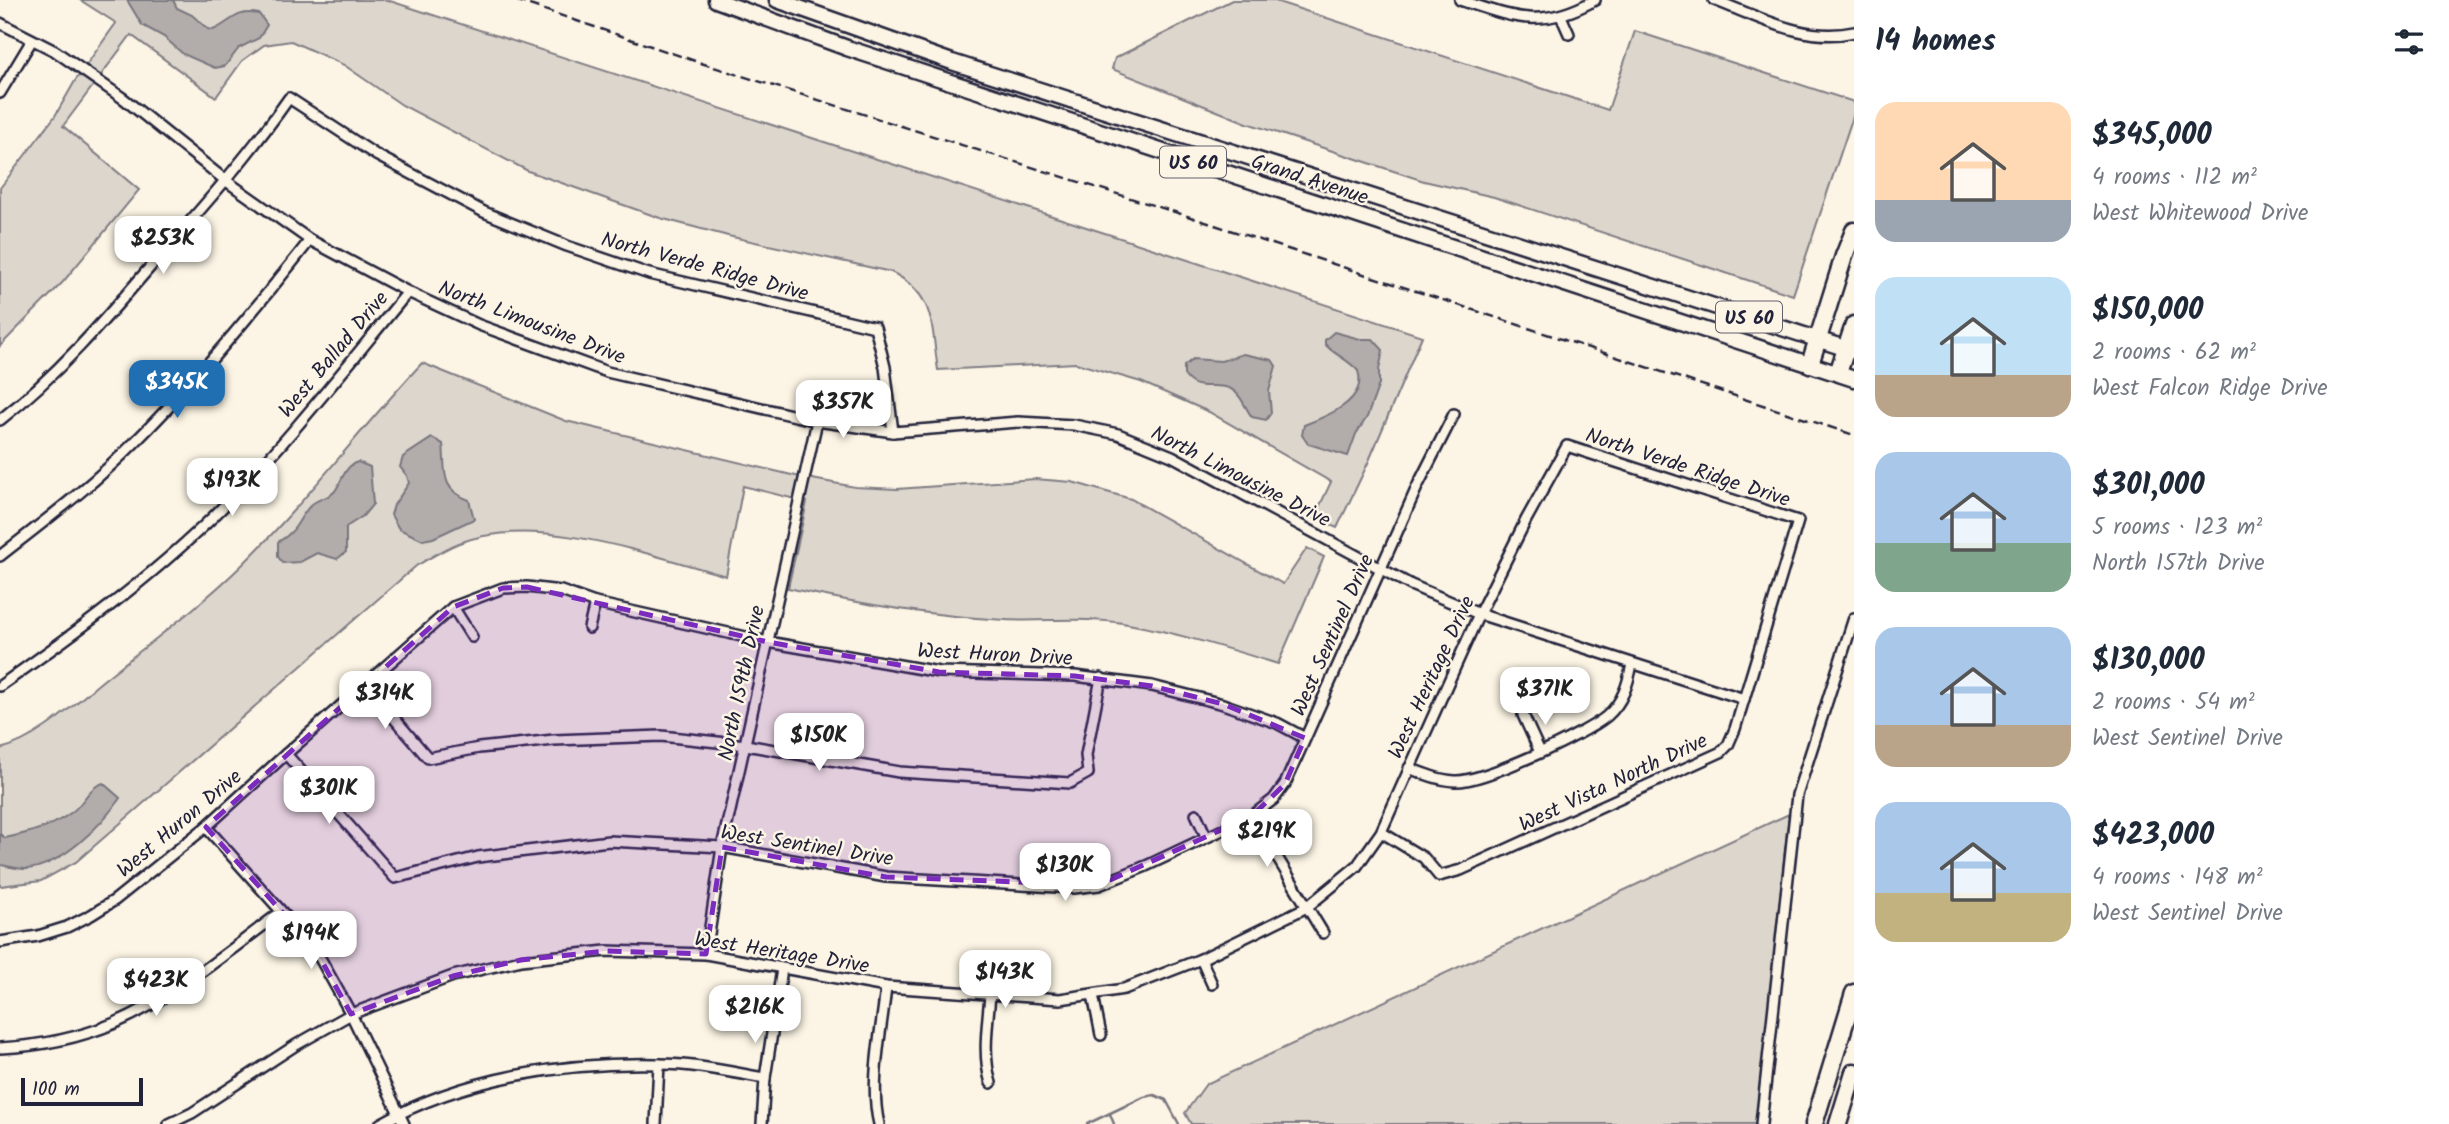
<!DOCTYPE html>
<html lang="en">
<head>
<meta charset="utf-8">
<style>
  :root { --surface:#fff; --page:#f2f2f3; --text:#1f2937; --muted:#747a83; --accent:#1f6fb2 }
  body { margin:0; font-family:Kalam,sans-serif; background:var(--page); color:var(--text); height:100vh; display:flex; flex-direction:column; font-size:26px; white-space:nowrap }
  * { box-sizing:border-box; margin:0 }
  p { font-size:23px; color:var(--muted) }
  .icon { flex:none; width:38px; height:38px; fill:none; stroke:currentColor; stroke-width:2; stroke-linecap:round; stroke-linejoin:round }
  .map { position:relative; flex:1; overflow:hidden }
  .drawer { display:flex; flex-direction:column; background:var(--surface); width:595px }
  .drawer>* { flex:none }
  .scale { position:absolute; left:21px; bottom:18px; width:122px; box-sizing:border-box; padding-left:7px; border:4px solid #22223b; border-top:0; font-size:19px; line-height:24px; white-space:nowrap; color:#22223b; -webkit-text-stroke:5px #fcf5e5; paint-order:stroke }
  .price { position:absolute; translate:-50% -60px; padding:0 16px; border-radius:14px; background:#fff; color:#222; font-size:23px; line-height:46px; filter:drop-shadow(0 2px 4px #0008) }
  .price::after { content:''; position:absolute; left:50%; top:42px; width:21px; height:16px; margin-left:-10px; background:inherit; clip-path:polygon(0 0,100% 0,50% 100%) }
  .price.on { background:var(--accent); color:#fff }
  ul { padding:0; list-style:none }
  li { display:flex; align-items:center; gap:21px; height:175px; padding:0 21px }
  li span { display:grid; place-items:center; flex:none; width:196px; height:140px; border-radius:21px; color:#555 }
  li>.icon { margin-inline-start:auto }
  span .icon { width:84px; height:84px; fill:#fffc; stroke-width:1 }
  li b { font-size:30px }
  h2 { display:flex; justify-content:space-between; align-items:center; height:84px; padding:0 21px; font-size:30px }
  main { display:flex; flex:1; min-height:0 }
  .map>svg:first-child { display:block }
</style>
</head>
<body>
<main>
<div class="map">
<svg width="1854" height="1124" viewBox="0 0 1854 1124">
  <rect width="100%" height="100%" fill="#fcf5e5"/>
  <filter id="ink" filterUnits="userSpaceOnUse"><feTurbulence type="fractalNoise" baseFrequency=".0143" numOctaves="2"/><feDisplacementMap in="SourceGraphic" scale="14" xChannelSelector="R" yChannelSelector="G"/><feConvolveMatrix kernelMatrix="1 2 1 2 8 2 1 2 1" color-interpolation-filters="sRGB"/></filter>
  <g filter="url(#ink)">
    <g fill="#dcd6cc" stroke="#7f7c84" stroke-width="2">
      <path d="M 80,0 L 387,0 L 1422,336 L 1368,463 L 1337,528 L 1314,518 L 1331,482 L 1209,412 L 1141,382 L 1076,363 L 938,370 C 931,326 936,294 891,272 L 728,236 L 660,218 L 528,171 L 402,105 L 344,65 L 291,41 L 264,45 L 242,61 L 216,97 L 131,35 L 63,126 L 139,190 L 63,282 L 0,346 L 0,188 L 55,116 L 75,81 L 116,23 Z"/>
      <polygon points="1232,0 1272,0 1608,110 1635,31 1854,102 1854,113 1793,295 1494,197 1424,181 1247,123 1112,69 1115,58"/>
      <path d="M 422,363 L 566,421 L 796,476 L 855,487 L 897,489 L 1035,479 L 1072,482 L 1131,499 L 1283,584 L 1307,548 L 1324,557 L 1278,664 C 1229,649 1178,633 1128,624 C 1088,616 1045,622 1005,620 C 931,616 859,604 788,588 L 807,502 L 743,486 L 726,576 C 650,555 536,513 459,543 C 444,549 430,558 416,566 L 76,862 L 41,881 L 0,886 L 0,749 C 36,741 73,705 101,682 C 148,644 198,608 241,566 C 306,502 360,429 422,363 Z"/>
      <polygon points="1789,814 1756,1124 1191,1124 1185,1113 1206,1084"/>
    </g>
    <g fill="#b2adab" stroke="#78757e" stroke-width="2">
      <path d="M 127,0 L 173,0 L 177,8 L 192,15 L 208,29 L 213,30 C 231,23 235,9 259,14 L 267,25 L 259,38 L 239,48 L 225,66 L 215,68 L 183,54 L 164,37 L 142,25 Z"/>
      <path d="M 1334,332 L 1360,339 L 1373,339 L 1383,350 L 1379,370 L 1379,384 L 1367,417 L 1356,434 L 1348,456 L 1308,444 L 1302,435 L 1304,425 C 1325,417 1368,401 1358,371 C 1348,359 1334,355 1325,344 L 1325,340 Z"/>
      <path d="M 1243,354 L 1272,360 L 1276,366 L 1269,391 L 1271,413 L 1266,420 L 1252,417 C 1245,408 1241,394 1231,389 C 1214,381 1197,394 1184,375 L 1184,366 L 1193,359 L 1221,361 Z"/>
      <path d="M 432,438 L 443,444 C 446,470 439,489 469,500 L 474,519 L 433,538 L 423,540 L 399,529 L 391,515 L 394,505 L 409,483 L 407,476 L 400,467 L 403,457 Z"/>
      <path d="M 358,462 L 370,467 L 373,504 L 363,516 L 346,527 L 346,552 L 337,559 L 317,553 L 300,562 L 283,563 L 278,557 L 278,542 C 299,530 297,519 311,505 C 318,498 328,499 335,491 C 342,481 345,465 358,462 Z"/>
      <path d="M 103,783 L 120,798 C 102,825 61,866 27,869 C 18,869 8,866 0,865 L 0,834 L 5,838 C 29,833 52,827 72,812 C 84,803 88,788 103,783 Z"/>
    </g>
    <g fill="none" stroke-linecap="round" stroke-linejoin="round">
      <g stroke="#78757e" stroke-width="2.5">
        <polyline points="1110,1114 1114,1124"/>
        <polyline points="1087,1124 1144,1097 1154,1095 1166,1100 1179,1124"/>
      </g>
      <defs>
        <g id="minor">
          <path d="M 1460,0 C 1515,18 1541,30 1595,0"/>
          <path d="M 1714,0 C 1759,17 1805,43 1854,32"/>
          <polyline points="1561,16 1569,34"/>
          <polyline points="0,23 55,51 124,99 225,180 310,240 408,292 479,325 607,372 817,421 893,432 1018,422 1074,425 1118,434 1172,456 1411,585 1479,614 1744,699"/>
          <polyline points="0,93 32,40"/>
          <path d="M 0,420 C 60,373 108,316 157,259 C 203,207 249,155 289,98 L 376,155 L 484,212 L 567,246 L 649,274 L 875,327 L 885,367 L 893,432"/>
          <path d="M 0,556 C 46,520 94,484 135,442 C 198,379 255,310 310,240"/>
          <polyline points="453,607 472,637"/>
          <polyline points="589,628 595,603"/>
          <polyline points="365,684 428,758 479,748 554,740 661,736 746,745 899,772 1070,783 1088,773 1086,755 1101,678"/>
          <path d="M 0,686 C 74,634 148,580 213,517 C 283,448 345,368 408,292"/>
          <polyline points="1523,715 1540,752"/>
          <polyline points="286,754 395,878 478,857 609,841 722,847 886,877 1074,888 1099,885 1146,866 1252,816 1274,799 1285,784 1418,485 1454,414"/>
          <path d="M 1409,768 C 1424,774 1439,780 1455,781 C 1481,783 1586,734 1607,716 C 1623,702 1628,684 1632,664"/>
          <polyline points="1196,814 1206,836"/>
          <polyline points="1252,816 1323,933"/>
          <polyline points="206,827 315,949 351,1014 404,1124"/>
          <polyline points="0,942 38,936 67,927 91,915 115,900 206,827 286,754 453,607 503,588 527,587 561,591 595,603 768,642 939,672 1075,676 1152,686 1223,704 1277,723 1305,738"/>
          <polyline points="706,954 722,847 817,421"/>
          <polyline points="1201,959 1212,984"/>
          <path d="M 990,994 C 988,1023 982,1054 991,1083"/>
          <polyline points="1093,995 1101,1035"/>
          <path d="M 0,1048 C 39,1046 79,1038 115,1023 C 175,997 228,951 280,913"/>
          <polyline points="169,1124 192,1113 296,1045 351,1014 453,976 521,960 606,951 706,954 886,987 1060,999 1124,989 1201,959 1307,907 1357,866 1381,832 1479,614 1526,520 1567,446 1798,521 1735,729 1728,745 1721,752 1461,870 1439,876 1424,858 1381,832"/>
          <path d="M 380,1124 C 463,1077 565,1062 659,1064 C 695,1064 730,1072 765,1078"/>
          <polyline points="656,1124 659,1064"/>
          <polyline points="762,1124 765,1078 782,969"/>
          <path d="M 879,1124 C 869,1084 882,1028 886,987"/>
          <polyline points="1761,1124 1797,795 1854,618"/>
        </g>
        <g id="trunk">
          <polyline points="716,0 847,48 1854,379"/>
          <polyline points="777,0 952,62 1854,351"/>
        </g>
        <g id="motorway">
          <polyline points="1810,364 1844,256 1854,231"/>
          <polyline points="1838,373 1854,325"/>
          <polyline points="1814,1124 1854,993"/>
          <polyline points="1838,1124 1854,1072"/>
        </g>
      </defs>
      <use href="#minor" stroke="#22223b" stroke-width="14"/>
      <use href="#trunk" stroke="#22223b" stroke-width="19"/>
      <use href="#motorway" stroke="#22223b" stroke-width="21"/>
      <use href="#minor" stroke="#fcf5e5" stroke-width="9"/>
      <use href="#trunk" stroke="#fcf5e5" stroke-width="14"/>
      <use href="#motorway" stroke="#fcf5e5" stroke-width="16"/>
      <polyline stroke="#22223b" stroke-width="2.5" stroke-dasharray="10 5" stroke-linecap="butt" points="515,0 701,63 1178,213 1854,435"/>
    </g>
  </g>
  <path fill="#7b2cbf" fill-opacity="0.2" stroke="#7b2cbf" stroke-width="5" stroke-dasharray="14 9" stroke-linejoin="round" d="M 527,587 L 768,642 L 939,672 L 1075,676 L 1152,686 L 1223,704 L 1305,738 L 1285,784 L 1252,816 L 1099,885 L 886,877 L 722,847 L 706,954 L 606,951 L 521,960 L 453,976 L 351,1014 L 315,949 L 206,827 L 453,607 L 503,588 Z"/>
  <g text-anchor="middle" stroke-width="5" stroke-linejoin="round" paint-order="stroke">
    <g fill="#fcf5e5" stroke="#63616e" stroke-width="2">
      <rect x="1160" y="146.5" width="66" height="31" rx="5"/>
      <rect x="1716" y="301.5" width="66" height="31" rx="5"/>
    </g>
    <g font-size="19" font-weight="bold" fill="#22223b">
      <text x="1193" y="169">US 60</text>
      <text x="1749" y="324">US 60</text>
    </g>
    <g font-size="21" fill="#22223b" stroke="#fcf5e5">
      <text transform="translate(1310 179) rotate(18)" y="7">Grand Avenue</text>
      <text transform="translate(705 266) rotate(15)" y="7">North Verde Ridge Drive</text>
      <text transform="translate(532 322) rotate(21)" y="7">North Limousine Drive</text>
      <text transform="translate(333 354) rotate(-50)" y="7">West Ballad Drive</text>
      <text transform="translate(1688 467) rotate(18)" y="7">North Verde Ridge Drive</text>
      <text transform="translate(1241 476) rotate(27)" y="7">North Limousine Drive</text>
      <text transform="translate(1332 635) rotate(-66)" y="7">West Sentinel Drive</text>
      <text transform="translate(995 654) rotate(3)" y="7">West Huron Drive</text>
      <text transform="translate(1431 677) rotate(-65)" y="7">West Heritage Drive</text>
      <text transform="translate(741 683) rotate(-78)" y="7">North 159th Drive</text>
      <text transform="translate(1613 782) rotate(-25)" y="7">West Vista North Drive</text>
      <text transform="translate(179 823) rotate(-40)" y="7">West Huron Drive</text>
      <text transform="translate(807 845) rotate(9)" y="7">West Sentinel Drive</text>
      <text transform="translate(782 952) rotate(9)" y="7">West Heritage Drive</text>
    </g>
  </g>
</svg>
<div class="scale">100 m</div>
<b class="price" style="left:163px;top:276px">$253K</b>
<b class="price on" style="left:177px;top:420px">$345K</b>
<b class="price" style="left:843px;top:440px">$357K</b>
<b class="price" style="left:232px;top:518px">$193K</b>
<b class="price" style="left:1545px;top:727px">$371K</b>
<b class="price" style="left:385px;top:731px">$314K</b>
<b class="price" style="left:819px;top:773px">$150K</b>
<b class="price" style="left:329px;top:826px">$301K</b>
<b class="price" style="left:1267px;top:869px">$219K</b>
<b class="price" style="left:1065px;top:903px">$130K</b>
<b class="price" style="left:311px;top:971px">$194K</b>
<b class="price" style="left:1005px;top:1010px">$143K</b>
<b class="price" style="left:156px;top:1018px">$423K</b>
<b class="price" style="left:755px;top:1045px">$216K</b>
</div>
<section class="drawer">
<h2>14 homes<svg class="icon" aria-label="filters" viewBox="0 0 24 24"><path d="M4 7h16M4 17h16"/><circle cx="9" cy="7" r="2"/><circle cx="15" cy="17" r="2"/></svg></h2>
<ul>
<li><span style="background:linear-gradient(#ffd9b3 70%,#9aa5b1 0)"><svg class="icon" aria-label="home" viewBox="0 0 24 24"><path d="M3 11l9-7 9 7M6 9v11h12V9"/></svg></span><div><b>$345,000</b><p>4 rooms · 112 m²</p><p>West Whitewood Drive</p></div></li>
<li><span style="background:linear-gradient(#bfe0f5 70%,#b9a48a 0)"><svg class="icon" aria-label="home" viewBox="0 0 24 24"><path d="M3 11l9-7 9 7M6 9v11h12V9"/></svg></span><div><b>$150,000</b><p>2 rooms · 62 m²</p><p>West Falcon Ridge Drive</p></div></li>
<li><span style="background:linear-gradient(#a9c7e8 65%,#7fa58c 0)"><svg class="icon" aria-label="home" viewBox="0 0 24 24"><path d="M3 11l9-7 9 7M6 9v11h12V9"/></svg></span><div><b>$301,000</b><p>5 rooms · 123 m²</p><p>North 157th Drive</p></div></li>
<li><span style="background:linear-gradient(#a9c7e8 70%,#b9a48a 0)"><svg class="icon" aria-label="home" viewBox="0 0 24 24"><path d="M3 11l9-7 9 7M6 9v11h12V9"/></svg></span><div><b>$130,000</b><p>2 rooms · 54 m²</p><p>West Sentinel Drive</p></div></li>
<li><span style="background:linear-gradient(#a9c7e8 65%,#c2b280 0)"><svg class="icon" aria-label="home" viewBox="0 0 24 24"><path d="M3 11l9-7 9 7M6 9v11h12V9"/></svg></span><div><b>$423,000</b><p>4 rooms · 148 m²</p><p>West Sentinel Drive</p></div></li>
</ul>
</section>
</main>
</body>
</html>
